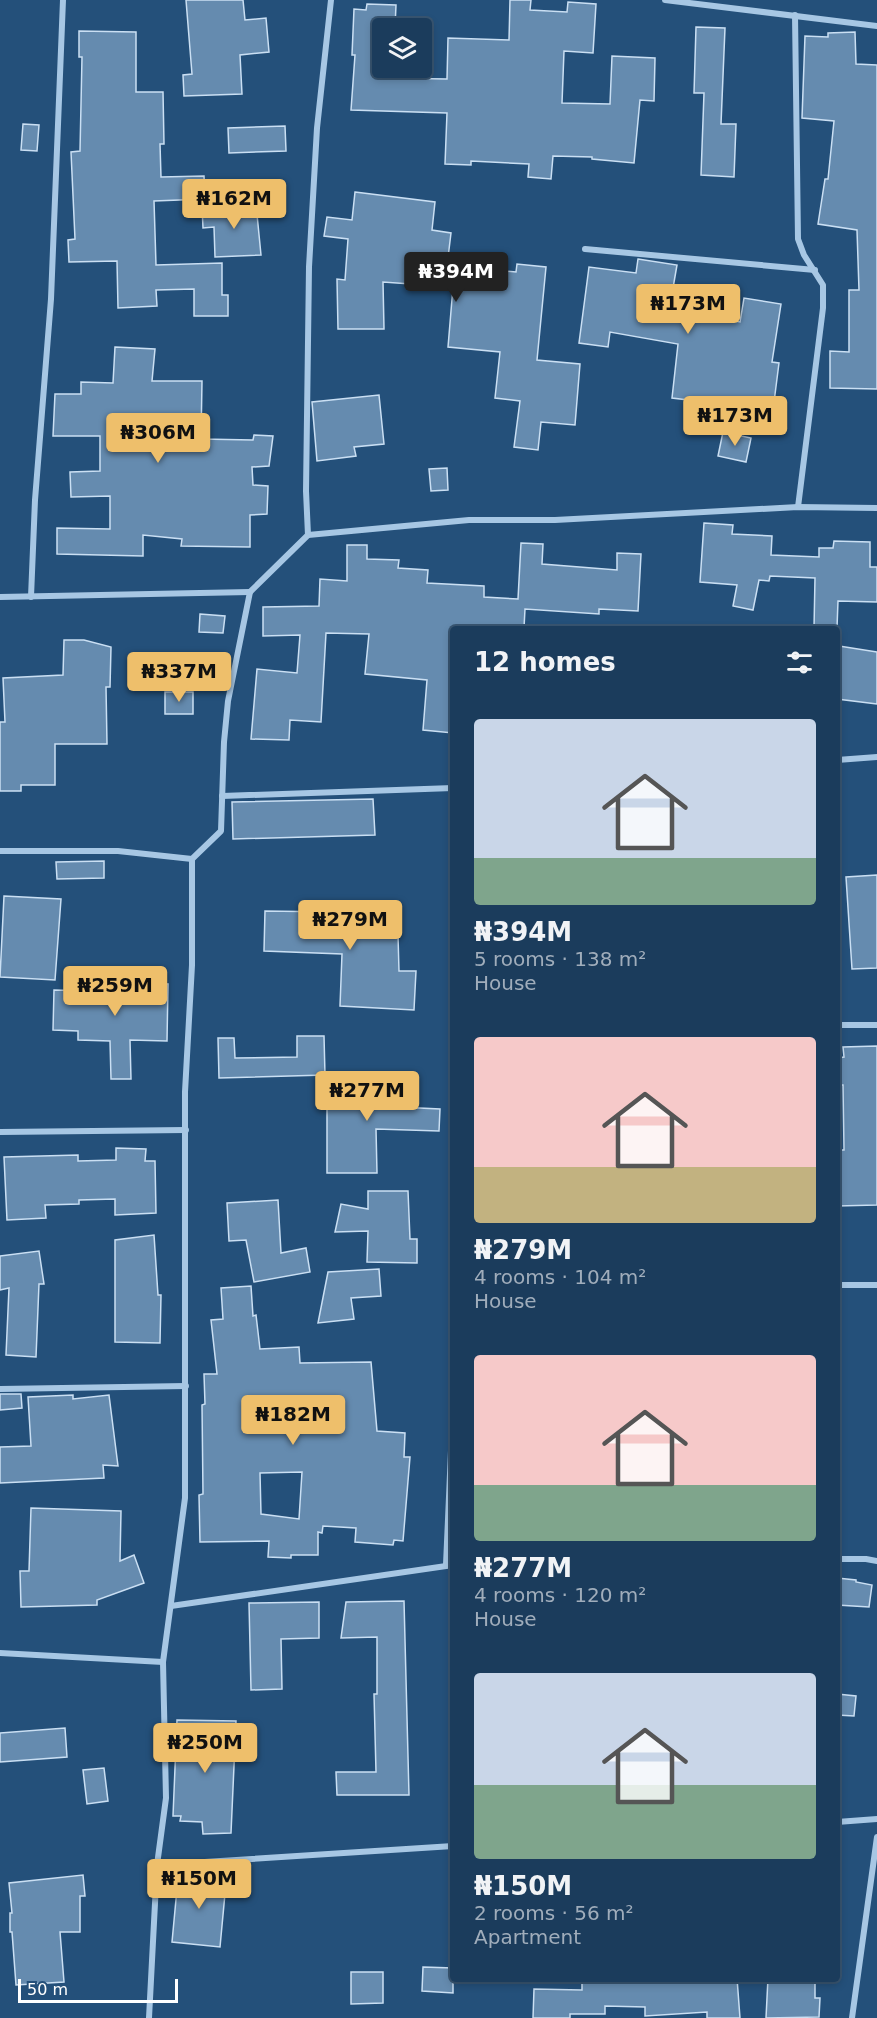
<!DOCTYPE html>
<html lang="en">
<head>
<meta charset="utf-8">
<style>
  :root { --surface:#1b3c5c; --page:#284765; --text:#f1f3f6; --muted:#a0adbb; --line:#395672; --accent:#eebf6b }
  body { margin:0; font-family:"DejaVu Sans",sans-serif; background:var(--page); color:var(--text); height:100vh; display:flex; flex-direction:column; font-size:22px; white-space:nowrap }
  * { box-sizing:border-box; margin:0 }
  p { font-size:20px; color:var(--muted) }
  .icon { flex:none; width:33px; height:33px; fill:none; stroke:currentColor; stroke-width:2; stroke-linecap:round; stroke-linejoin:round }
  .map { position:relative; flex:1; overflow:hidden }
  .sheet { position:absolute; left:450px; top:626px; width:390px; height:1356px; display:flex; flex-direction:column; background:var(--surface); border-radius:6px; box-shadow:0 3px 9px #0003,0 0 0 2px var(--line) }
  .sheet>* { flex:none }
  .buttons { position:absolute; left:372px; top:18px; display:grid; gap:12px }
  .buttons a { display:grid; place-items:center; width:60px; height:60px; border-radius:6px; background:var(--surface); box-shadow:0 3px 9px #0003,0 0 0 2px var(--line); font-size:30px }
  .scale { position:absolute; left:18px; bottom:15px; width:160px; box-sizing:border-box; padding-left:6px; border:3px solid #fff; border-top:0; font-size:16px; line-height:21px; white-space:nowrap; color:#fff; -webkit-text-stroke:4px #24507a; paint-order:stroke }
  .price { position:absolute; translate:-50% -51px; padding:0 14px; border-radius:6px; background:var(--accent); color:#111; font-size:20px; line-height:39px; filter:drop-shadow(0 2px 3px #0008) }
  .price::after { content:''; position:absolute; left:50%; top:36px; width:18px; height:14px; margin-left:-9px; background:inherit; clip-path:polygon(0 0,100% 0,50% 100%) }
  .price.active { background:#222; color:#fff }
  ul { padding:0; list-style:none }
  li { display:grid; align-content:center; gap:12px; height:318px; padding:0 24px }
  li span { display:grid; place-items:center; height:186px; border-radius:6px; color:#555 }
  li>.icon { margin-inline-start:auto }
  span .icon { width:108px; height:108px; fill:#fffc; stroke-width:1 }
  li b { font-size:26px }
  h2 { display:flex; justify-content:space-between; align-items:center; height:72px; padding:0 24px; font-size:26px }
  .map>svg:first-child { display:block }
</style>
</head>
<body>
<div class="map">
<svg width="877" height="2018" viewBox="0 0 877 2018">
  <rect width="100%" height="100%" fill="#24507a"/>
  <g fill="#658baf" stroke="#cadff3" stroke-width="1.5" fill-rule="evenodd">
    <polygon points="186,0 243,0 245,20 266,18 269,52 240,55 242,94 184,96 183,75 192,74"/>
    <polygon points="510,0 531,0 530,10 567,12 568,2 596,4 593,53 564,51 562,103 610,104 612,56 655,58 654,101 640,100 634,163 592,159 592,157 553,156 551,179 528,177 529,164 471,161 471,165 445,164 447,113 351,110 355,55 352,55 354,9 366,10 367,4 396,5 395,28 382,28 384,78 447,79 448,38 509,40"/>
    <polygon points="696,27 725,28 721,124 736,124 734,177 701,175 704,93 694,93"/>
    <polygon points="79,31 136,32 136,92 163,92 164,144 160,144 161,177 204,176 205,199 154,201 156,265 222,263 222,295 228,295 228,316 194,316 194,289 156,290 157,306 118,308 117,261 69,262 68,240 75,239 71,152 80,151 82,57 79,57"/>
    <polygon points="855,32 856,64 877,65 877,389 830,388 830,351 849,352 849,290 859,290 857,230 818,224 825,179 828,179 834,121 802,118 805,36 828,37 828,33"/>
    <polygon points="23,124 39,125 37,151 21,150"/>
    <polygon points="285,126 286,151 229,153 228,128"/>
    <polygon points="355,192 435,202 432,230 451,233 447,266 516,272 517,264 546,267 537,360 580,364 575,425 541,422 538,450 514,447 520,401 495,398 500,352 448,347 453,287 383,282 384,329 338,329 337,279 345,280 348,239 324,236 327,217 352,220"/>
    <polygon points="256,204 261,255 215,257 214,227 203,228 202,207"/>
    <polygon points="638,259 677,265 669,311 740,322 744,298 781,304 772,362 779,363 773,410 672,398 678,344 610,332 608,347 579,343 589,267 636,273"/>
    <polygon points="115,347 155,349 152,381 202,381 201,439 253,440 254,435 273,436 269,466 252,467 253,485 268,486 267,514 250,515 250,547 181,546 182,539 143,535 143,556 57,554 57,528 110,529 110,496 71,497 70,472 100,471 100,436 53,436 55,394 81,394 81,382 113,383"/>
    <polygon points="379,395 384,444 354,447 356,456 317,461 312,402"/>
    <polygon points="723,432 751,438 746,462 718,456"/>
    <polygon points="447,468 448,490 431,491 429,469"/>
    <polygon points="704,523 733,525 732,534 772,536 771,555 819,557 819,548 833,548 834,541 870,542 870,567 877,567 877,602 838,601 837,628 814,628 815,578 770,576 769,581 759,580 753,610 733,606 737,585 700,582"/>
    <polygon points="521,543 543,544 542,564 617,570 617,553 641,554 638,611 599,609 599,614 525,609 524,628 453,628 453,733 423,730 427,680 365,674 369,634 326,633 321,722 290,720 289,740 251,739 257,669 297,673 300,635 263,636 263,607 319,606 320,579 347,581 347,545 367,545 367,559 399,560 398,568 428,570 427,583 484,586 484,597 518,599"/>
    <polygon points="200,614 225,616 223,633 199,632"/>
    <polygon points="64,640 84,640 111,647 110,687 106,687 107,744 55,744 55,785 21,785 21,791 0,791 0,722 5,722 3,678 63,675"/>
    <polygon points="839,646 877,652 877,704 837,699"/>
    <rect x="165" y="692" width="28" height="22"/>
    <polygon points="373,799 375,835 233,839 232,802"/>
    <polygon points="104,861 104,878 57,879 56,862"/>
    <polygon points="877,875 877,968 852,969 846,877"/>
    <polygon points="4,896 61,899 55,980 0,977"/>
    <polygon points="389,901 391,936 398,935 399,971 416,971 414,1010 340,1006 342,954 264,951 265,911 335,912 334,903"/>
    <polygon points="94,981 168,984 167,1041 130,1040 131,1079 111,1079 110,1041 78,1040 78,1031 53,1030 54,990 94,991"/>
    <polygon points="297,1036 324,1036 325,1075 219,1078 218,1038 234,1038 235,1058 297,1057"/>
    <polygon points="877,1046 877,1205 837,1206 837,1150 844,1150 843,1085 837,1085 837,1058 844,1057 843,1047"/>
    <polygon points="398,1080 398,1107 440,1109 439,1131 376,1129 377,1173 327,1173 327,1081"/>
    <polygon points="116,1148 146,1149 145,1161 155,1161 156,1213 115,1215 115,1199 79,1200 79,1204 45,1205 46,1218 7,1220 4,1157 78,1155 78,1161 116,1160"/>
    <polygon points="368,1191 408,1191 410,1239 417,1239 417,1263 367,1262 368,1231 335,1232 341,1204 368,1209"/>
    <polygon points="278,1200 281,1253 306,1248 310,1272 254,1282 246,1240 229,1241 227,1203"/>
    <polygon points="154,1235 158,1295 161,1295 160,1343 115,1342 115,1240"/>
    <polygon points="39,1251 44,1284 39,1284 36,1357 6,1355 9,1288 0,1290 0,1256"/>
    <polygon points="379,1269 381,1296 351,1298 354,1319 318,1323 328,1272"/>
    <path d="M 251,1286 L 253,1316 L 256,1315 L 260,1349 L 299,1347 L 300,1363 L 371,1362 L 377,1431 L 405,1433 L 404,1457 L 410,1457 L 403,1541 L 394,1540 L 393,1545 L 355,1542 L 356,1528 L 323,1526 L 322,1533 L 318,1532 L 318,1555 L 291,1555 L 291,1558 L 268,1557 L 269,1541 L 200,1542 L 199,1495 L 203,1494 L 202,1405 L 205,1404 L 204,1374 L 217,1374 L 211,1320 L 223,1319 L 221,1288 ZM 302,1472 L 299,1519 L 261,1514 L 260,1473 Z"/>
    <polygon points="0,1394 21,1394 22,1408 0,1410"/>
    <polygon points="73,1395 73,1399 109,1395 118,1466 103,1465 104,1478 0,1483 0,1447 31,1446 28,1397"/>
    <polygon points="31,1508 121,1511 120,1561 134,1555 144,1583 97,1600 97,1605 21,1607 20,1571 29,1571"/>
    <polygon points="837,1578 856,1580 856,1582 872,1585 869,1607 837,1605"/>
    <polygon points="404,1601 409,1795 337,1795 336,1772 376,1772 374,1694 377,1694 377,1637 341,1638 346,1602"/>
    <polygon points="319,1602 319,1638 281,1639 282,1689 251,1690 249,1603"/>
    <polygon points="837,1694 856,1696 854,1716 837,1715"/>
    <polygon points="177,1720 236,1721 231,1833 203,1834 202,1822 180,1821 181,1816 173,1816"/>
    <polygon points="65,1728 67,1757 0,1762 0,1733"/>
    <polygon points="104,1768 108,1801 87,1804 83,1770"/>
    <polygon points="190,1870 210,1872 209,1881 226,1883 220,1947 172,1942 178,1878 190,1879"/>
    <polygon points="83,1875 85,1896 80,1896 80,1932 60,1932 64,1982 16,1985 12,1932 10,1932 10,1913 12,1913 9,1883"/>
    <polygon points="423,1967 453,1968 453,1993 422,1991"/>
    <polygon points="351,1972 383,1972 383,2003 351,2004"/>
    <polygon points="582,1978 737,1978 740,2018 707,2018 707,2012 645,2016 645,2007 605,2006 605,2014 570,2014 570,2018 533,2018 534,1989 582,1990"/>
    <polygon points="768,1978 815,1978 815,1998 820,1998 819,2017 766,2018"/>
  </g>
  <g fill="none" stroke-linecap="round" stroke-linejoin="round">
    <g stroke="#a7c7e4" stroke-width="6">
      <polyline points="665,0 877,26"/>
      <polyline points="795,15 798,239 804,255 823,285 823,308 798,507"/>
      <polyline points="585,249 815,270"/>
      <polyline points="308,535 469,520 555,520 798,507 877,508"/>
      <polyline points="0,597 250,592"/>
      <polyline points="31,597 35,500 51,299 63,0"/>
      <polyline points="837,760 877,757"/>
      <polyline points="222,796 453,788"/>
      <polyline points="0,851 118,851 192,859"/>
      <polyline points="837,1025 877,1025"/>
      <polyline points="0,1132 186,1130"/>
      <polyline points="837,1285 877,1285"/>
      <polyline points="0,1389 186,1386"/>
      <polyline points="837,1559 866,1559 877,1561"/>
      <polyline points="446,1565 453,1405"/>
      <polyline points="171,1606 453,1565"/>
      <polyline points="0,1653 163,1662"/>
      <polyline points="837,1822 877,1819"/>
      <polyline points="157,1865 453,1846"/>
      <polyline points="149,2018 157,1865 166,1798 163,1662 185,1498 185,1092 192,965 192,859 221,831 224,742 228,701 250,592 308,535 306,491 309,267 317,128 331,0"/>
      <polyline points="852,2018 877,1837"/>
    </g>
  </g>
</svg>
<div class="buttons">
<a><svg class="icon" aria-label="layers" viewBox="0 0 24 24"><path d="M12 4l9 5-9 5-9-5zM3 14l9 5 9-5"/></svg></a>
</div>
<div class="scale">50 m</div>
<b class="price" style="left:234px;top:230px">₦162M</b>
<b class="price active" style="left:456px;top:303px">₦394M</b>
<b class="price" style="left:688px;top:335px">₦173M</b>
<b class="price" style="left:735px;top:447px">₦173M</b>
<b class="price" style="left:158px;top:464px">₦306M</b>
<b class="price" style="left:179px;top:703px">₦337M</b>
<b class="price" style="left:350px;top:951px">₦279M</b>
<b class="price" style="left:115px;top:1017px">₦259M</b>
<b class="price" style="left:367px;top:1122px">₦277M</b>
<b class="price" style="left:293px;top:1446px">₦182M</b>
<b class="price" style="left:205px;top:1774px">₦250M</b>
<b class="price" style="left:199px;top:1910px">₦150M</b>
<section class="sheet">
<h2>12 homes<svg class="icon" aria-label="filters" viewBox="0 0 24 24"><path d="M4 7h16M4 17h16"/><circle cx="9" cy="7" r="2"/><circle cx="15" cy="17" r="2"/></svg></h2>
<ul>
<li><span style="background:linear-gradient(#c9d6e8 75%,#7fa58c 0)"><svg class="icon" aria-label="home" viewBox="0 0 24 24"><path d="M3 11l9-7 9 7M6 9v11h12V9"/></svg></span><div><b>₦394M</b><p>5 rooms · 138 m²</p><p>House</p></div></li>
<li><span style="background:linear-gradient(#f6c9c9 70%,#c2b280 0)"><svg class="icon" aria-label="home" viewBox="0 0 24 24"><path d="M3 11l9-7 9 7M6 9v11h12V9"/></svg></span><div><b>₦279M</b><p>4 rooms · 104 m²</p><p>House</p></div></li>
<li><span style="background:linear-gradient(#f6c9c9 70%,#7fa58c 0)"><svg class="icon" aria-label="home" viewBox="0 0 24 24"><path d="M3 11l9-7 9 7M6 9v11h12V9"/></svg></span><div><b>₦277M</b><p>4 rooms · 120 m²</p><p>House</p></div></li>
<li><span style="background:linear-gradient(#c9d6e8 60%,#7fa58c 0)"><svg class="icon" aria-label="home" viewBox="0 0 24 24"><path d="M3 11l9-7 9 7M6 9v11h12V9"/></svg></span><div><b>₦150M</b><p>2 rooms · 56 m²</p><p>Apartment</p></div></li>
</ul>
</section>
</div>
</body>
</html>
